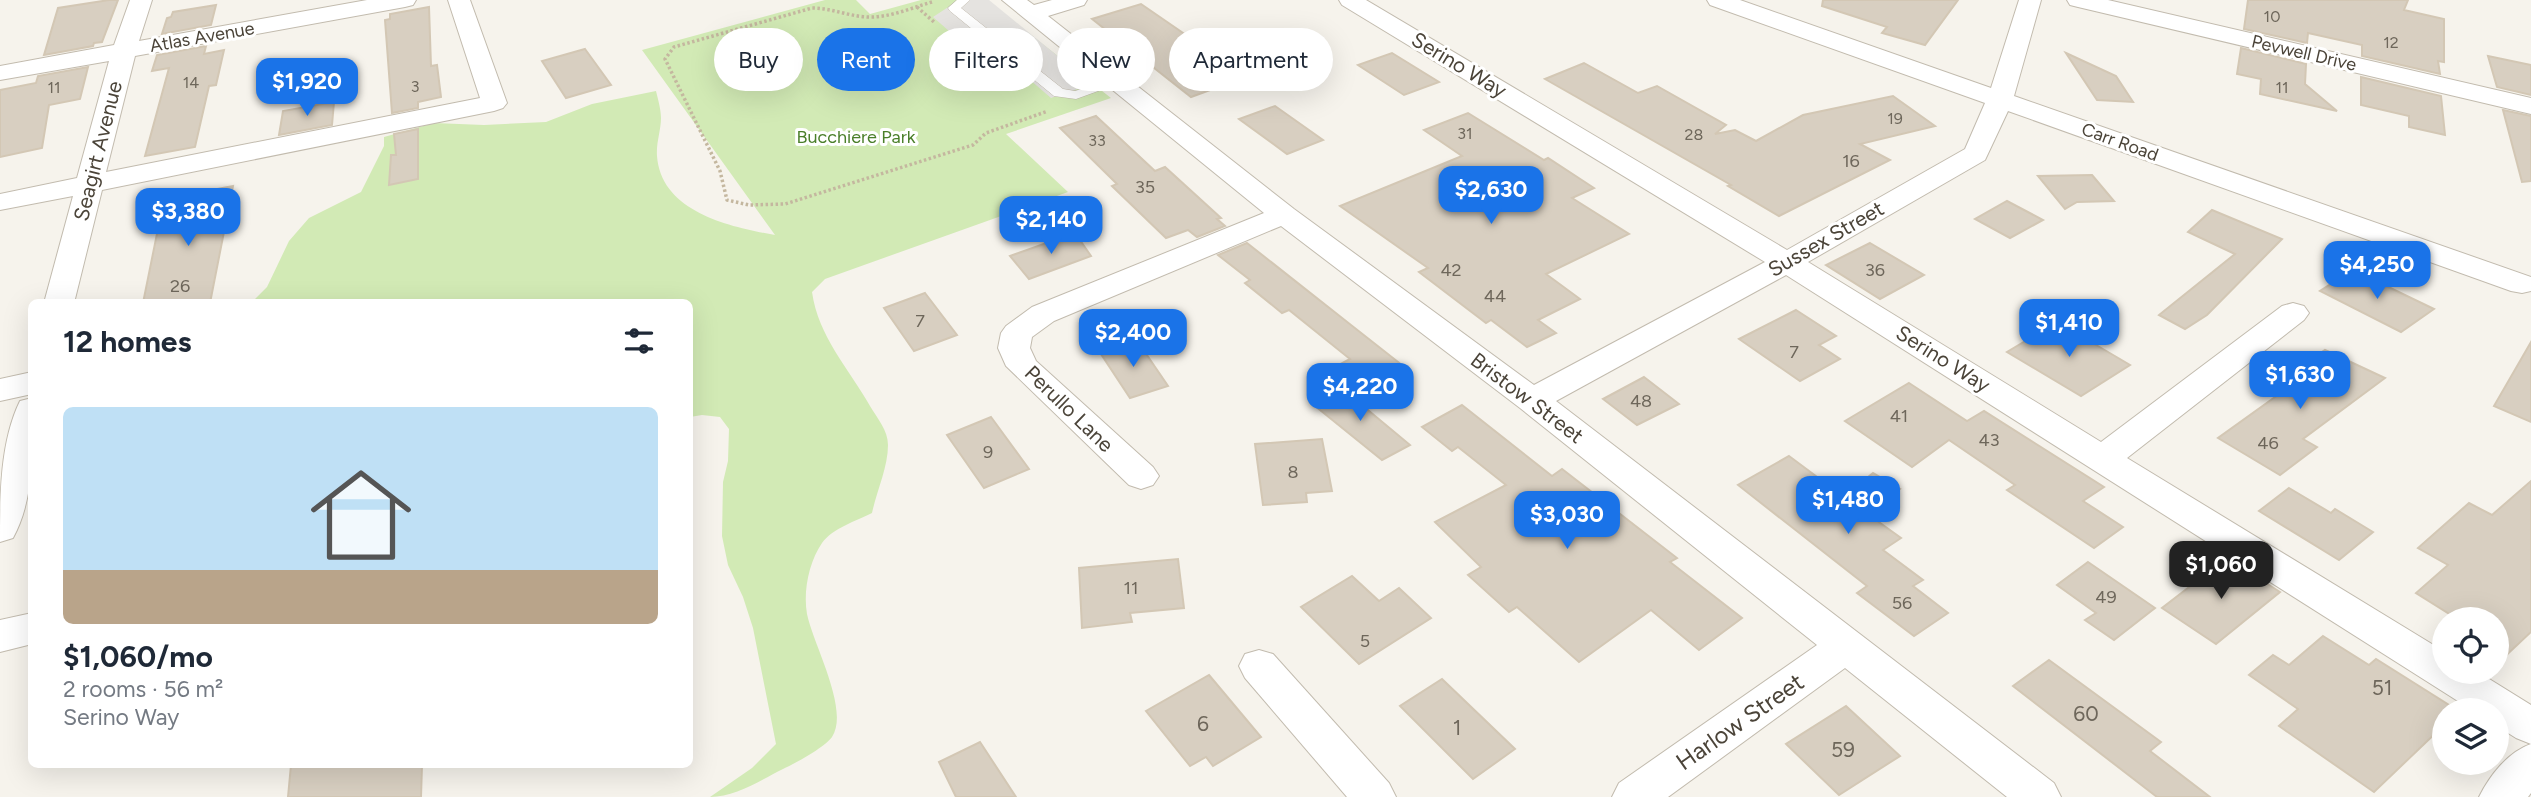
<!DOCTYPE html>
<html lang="en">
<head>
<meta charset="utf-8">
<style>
  :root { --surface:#fff; --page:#f6f6f7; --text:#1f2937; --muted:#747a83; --line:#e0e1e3; --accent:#1a73e8 }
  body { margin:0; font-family:Figtree,sans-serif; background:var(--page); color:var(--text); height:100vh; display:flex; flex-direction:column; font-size:26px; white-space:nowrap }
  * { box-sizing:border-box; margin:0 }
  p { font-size:23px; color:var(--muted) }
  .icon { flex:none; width:38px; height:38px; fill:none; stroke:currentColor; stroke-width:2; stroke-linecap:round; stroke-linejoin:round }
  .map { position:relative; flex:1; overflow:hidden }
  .side { position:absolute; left:28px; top:299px; width:665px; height:469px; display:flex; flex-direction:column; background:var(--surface); border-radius:10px; box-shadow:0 7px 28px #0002 }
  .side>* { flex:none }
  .guide { position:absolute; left:714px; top:28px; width:665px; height:63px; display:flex; gap:14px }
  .buttons { position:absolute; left:2432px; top:607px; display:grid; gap:14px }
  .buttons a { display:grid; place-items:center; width:77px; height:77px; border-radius:50%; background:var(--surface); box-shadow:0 7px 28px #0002; font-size:35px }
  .price { position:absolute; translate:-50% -60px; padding:0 16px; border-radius:14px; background:var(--accent); color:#fff; font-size:23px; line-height:46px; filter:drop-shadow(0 2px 4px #0008) }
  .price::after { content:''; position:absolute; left:50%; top:42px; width:21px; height:16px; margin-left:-10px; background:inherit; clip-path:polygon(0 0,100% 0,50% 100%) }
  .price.active { background:#222; color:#fff }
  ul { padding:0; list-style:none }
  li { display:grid; align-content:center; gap:14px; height:371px; padding:0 35px }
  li+li { border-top:2px solid var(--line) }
  li span { display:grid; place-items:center; height:217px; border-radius:10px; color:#555 }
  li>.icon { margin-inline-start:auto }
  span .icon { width:126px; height:126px; fill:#fffc; stroke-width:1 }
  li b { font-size:30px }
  h2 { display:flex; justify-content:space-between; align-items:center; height:84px; padding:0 35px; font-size:30px }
  .tag { padding:0 24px; border-radius:32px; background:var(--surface); box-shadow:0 7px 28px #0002; font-size:24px; line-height:63px }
  .tag.active { background:var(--accent); color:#fff }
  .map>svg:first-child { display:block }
</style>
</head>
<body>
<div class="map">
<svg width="2531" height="797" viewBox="0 0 2531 797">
  <rect width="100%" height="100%" fill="#f6f3ec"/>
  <path fill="#d2eab5" d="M 825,0 L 856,0 L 870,14 L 921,0 L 987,0 L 1111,98 L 1006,134 L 1068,192 L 825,279 L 812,292 C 818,336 849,369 870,406 C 877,418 888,430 888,445 C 888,467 877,490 872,513 C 856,521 833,528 822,543 C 809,562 803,591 807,614 C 813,644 850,710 832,737 C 825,747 796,763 783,769 C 761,780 735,797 710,797 L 752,768 L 776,744 L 753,628 L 743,597 L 728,565 L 722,536 L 723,482 L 728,461 L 729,429 L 720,417 L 702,415 L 690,417 L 690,303 L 251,303 L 267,287 L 289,241 L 309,218 L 361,192 L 384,146 L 384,137 L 434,123 L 484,125 L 546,122 L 592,104 L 656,91 C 658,99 661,110 661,118 C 661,130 656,143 657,156 C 661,212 730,227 775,235 L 642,50 Z"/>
  <polygon fill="#e5e3e0" points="959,0 989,0 1092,84 1051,98 1000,54 981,59 933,17"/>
  <g fill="#d8cfc1" stroke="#d3c7b4" stroke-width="2">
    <polygon points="109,0 118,0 102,42 94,43 93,46 44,55 58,8"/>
    <polygon points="1823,0 1958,0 1925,45 1882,33 1887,27 1822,6"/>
    <polygon points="2248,0 2408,0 2404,10 2444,19 2444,62 2438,61 2440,74 2362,56 2362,45 2308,33 2307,43 2244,29"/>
    <polygon points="1141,4 1215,55 1202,60 1232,82 1191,97 1092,19"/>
    <polygon points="216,5 211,25 162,34 167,18 171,17 173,12"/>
    <polygon points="429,7 431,66 437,65 441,97 418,102 418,108 392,113 385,20 390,19 390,14"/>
    <polygon points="206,46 204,54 224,50 216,85 209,86 195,147 145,156 169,68 152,71 157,55"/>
    <polygon points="2241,48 2306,64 2305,84 2337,111 2260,94 2261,79 2237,74"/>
    <polygon points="585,49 611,85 566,98 542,61"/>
    <polygon points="1392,53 1439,82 1404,95 1358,65"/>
    <polygon points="2066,53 2116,76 2133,102 2097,100"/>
    <polygon points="2488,56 2531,65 2531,95 2497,87"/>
    <polygon points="1584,63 1638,93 1657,86 1726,125 1715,134 1735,130 1756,141 1803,115 1893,96 1935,126 1860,144 1890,160 1779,216 1728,186 1731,185 1545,79"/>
    <polygon points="88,67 80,99 49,105 42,148 0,157 0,90 36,83 38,76"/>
    <polygon points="2361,77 2441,96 2445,135 2409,127 2409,116 2361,105"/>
    <polygon points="334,102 332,125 279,135 283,111"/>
    <polygon points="1275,106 1323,140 1287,154 1239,119"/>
    <polygon points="2503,110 2531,116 2531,181 2522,182"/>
    <polygon points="1468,113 1544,160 1548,158 1594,188 1572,198 1629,234 1546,274 1580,299 1538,320 1556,333 1527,347 1491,320 1486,323 1419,272 1428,268 1340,206 1462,156 1424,130"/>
    <polygon points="1096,116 1155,171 1165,167 1221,218 1217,219 1225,226 1197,237 1188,230 1166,238 1112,186 1117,184 1060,128"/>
    <polygon points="418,129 418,179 389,185 391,155 396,155 394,134"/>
    <polygon points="2092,175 2114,201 2077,202 2065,209 2038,176"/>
    <polygon points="233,186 210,303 143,303 164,199"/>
    <polygon points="2007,201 2043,220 2010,238 1975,219"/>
    <polygon points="2212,210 2282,239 2207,315 2185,329 2159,315 2235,254 2188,232"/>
    <polygon points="1075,233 1091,256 1029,279 1010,256"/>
    <polygon points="1247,243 1351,325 1407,369 1364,391 1335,367 1350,359 1289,310 1282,313 1245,283 1250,280 1218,255"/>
    <polygon points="1870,243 1924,275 1880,299 1826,265"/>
    <polygon points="2353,270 2434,309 2401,332 2320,291"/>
    <polygon points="925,293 957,335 914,351 884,308"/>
    <polygon points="1796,310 1836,336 1819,345 1840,359 1800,381 1739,339"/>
    <polygon points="2057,322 2130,365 2081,396 2007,352"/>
    <polygon points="1136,339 1168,386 1130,398 1099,351"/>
    <polygon points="2531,342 2531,422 2494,406"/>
    <polygon points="2325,350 2385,378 2303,439 2317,447 2280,475 2218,438 2282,392 2272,386"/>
    <polygon points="1644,377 1679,404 1637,425 1603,399"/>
    <polygon points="1909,383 1967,421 1984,411 2104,487 2083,501 2123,527 2094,548 2007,490 2015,485 1949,440 1912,467 1845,421"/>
    <polygon points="1339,386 1410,445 1382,460 1310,402"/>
    <polygon points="1462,405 1552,476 1562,469 1677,558 1670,562 1742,618 1699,650 1651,610 1579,662 1517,607 1509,612 1468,575 1481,567 1435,522 1506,485 1458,447 1452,451 1422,427"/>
    <polygon points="991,417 1029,469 984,488 947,435"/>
    <polygon points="1322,439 1332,491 1306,493 1307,502 1263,505 1255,444"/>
    <polygon points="1789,456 1844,497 1873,473 1900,489 1869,515 1901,538 1883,550 1923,580 1913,586 1948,613 1914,636 1857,593 1867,586 1738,485"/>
    <polygon points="2531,481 2531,632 2497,664 2497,620 2459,620 2416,593 2448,565 2418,548 2469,503 2492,515"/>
    <polygon points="2289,488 2331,513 2335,509 2373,532 2339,560 2259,511"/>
    <polygon points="2227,558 2280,592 2216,644 2162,608"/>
    <polygon points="1178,559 1184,608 1130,613 1132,622 1082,628 1079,568"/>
    <polygon points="2088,562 2155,608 2114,640 2085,620 2096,613 2057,585"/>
    <polygon points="1352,576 1379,601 1399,588 1431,618 1359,664 1301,607"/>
    <polygon points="2323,636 2369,665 2376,659 2457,710 2445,710 2445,724 2374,792 2279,726 2298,709 2249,675 2273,655 2289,665"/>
    <polygon points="2049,660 2161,742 2150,751 2210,797 2157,797 2013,686"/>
    <polygon points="1209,675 1261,737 1213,766 1206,757 1190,766 1146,711"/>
    <polygon points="1442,679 1515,749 1473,779 1400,706"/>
    <polygon points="1846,706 1900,756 1839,795 1786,744"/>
    <polygon points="980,742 1016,797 956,797 939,762"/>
    <polygon points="291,765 422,765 421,797 288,797"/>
  </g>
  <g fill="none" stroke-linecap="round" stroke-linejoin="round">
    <defs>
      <polygon id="lane" points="957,0 970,0 961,8 1063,89 1075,91 1116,78 1123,82 1076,99 1054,96 950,11 948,8"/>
      <g id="street">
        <polygon points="130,0 152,0 139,41 367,0 416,0 413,5 405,7 135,56 106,172 480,98 448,0 470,0 507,103 503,108 494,111 102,190 74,303 44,303 73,196 0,210 0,194 77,178 109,61 0,80 0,66 114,45"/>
        <polygon points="1002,0 1027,0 1034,5 1052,0 1087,0 1084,5 1048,16 1294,209 1534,385 1765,262 1342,5 1339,0 1366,0 1787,250 1965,149 1985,103 1710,5 1707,0 1740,0 1991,88 2019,0 2041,0 2014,96 2531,277 2531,291 2522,293 2511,291 2008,111 1985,160 1808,262 2101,442 2282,306 2293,303 2304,306 2309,313 2304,320 2127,458 2445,652 2445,672 2478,672 2531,705 2531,744 2516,738 2497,726 2497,710 2472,710 1786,275 1556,401 2054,783 2061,797 2007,797 1845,668 1668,797 1612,797 1619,783 1817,645 1520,408 1281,226 1054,321 1032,337 1030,348 1036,361 1153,467 1159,476 1153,485 1141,489 1129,485 1006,366 998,348 1001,333 1006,326 1032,307 1264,213"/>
        <polygon points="2067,0 2108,0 2531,98 2531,114 2078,7 2070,5"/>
        <polygon points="32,372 32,394 0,401 0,379"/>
        <path d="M 32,398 C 32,444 36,496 13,538 L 0,542 C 0,495 0,442 20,401 Z"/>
        <polygon points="32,613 32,644 0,652 0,620"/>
        <polygon points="1259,650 1273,654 1389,783 1396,797 1347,797 1245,678 1239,666 1245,654"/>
        <path d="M 2531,744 L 2531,793 L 2528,797 L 2479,797 C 2490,775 2508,752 2531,744 Z"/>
      </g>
    </defs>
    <use href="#lane" stroke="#c2bbae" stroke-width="1"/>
    <use href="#street" stroke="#c2bbae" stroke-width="2"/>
    <g stroke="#c4b79f" stroke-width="3.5" stroke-dasharray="2.5 2.5" stroke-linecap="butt">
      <path d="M 932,2 C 911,8 889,18 867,17 C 848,16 831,8 812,8 L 674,47 L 665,59 L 720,171 L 727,200 L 749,205 L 785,204 L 973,145 L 986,133 L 1048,111"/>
      <polyline points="917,7 934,22"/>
      <polyline points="953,40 977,62 984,60"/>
      <polyline points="954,42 934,48 956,69 977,62"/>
    </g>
    <use href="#lane" fill="#fff" fill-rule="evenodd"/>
    <use href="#street" fill="#fff" fill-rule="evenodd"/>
  </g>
  <g text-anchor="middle" stroke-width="6" stroke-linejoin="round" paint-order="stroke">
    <g font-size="16" fill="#6e675b">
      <text x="2272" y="22">10</text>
      <text x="2391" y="48">12</text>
      <text x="191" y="88">14</text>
      <text x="415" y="92">3</text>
      <text x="54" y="93">11</text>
      <text x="2282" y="93">11</text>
      <text x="1895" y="124">19</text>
      <text x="1465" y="139">31</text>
      <text x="1694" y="140">28</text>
      <text x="1097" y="146">33</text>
    </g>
    <g font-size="18" fill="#4b4439" stroke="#fff">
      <text transform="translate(202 37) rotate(-10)" y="6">Atlas Avenue</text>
      <text transform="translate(2304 53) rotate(13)" y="6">Pevwell Drive</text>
      <text transform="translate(2120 142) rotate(20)" y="6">Carr Road</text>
    </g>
    <g font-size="18" fill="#4a7f2a" stroke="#fff">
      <text x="856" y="143">Bucchiere Park</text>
    </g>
    <g font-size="18" fill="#6e675b">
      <text x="1851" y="167">16</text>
      <text x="1145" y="193">35</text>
      <text x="1451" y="276">42</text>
      <text x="1875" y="276">36</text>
      <text x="180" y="292">26</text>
      <text x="1495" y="302">44</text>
      <text x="920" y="327">7</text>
      <text x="1794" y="358">7</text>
      <text x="1641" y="407">48</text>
      <text x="1899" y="422">41</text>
      <text x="1989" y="446">43</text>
      <text x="2268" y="449">46</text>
      <text x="988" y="458">9</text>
      <text x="1293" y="478">8</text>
      <text x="1131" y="594">11</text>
      <text x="2106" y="603">49</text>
      <text x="1902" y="609">56</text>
      <text x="1365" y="647">5</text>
    </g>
    <g font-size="21" fill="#4b4439" stroke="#fff">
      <text transform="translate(1459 65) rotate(31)" y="7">Serino Way</text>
      <text transform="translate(98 151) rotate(-76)" y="7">Seagirt Avenue</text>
      <text transform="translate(1826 239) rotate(-30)" y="7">Sussex Street</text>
      <text transform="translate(1943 359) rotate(32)" y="7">Serino Way</text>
      <text transform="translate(1527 398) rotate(37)" y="7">Bristow Street</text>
      <text transform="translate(1069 409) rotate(44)" y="7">Perullo Lane</text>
    </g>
    <g font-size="21" fill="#6e675b">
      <text x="2382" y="695">51</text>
      <text x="2086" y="721">60</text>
      <text x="1203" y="731">6</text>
      <text x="1457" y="735">1</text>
      <text x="1843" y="757">59</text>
    </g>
    <g font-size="24" fill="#4b4439" stroke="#fff">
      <text transform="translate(1740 722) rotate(-35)" y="8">Harlow Street</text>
    </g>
  </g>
</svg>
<div class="buttons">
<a><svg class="icon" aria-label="locate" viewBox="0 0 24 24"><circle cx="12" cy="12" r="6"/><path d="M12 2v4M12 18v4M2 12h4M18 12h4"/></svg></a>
<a><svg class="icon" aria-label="layers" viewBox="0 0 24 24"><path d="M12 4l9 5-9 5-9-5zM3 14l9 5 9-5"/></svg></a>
</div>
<b class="price" style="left:307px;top:118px">$1,920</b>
<b class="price" style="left:1491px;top:226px">$2,630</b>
<b class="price" style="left:188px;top:248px">$3,380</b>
<b class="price" style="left:1051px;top:256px">$2,140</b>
<b class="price" style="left:2377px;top:301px">$4,250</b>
<b class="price" style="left:2069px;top:359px">$1,410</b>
<b class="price" style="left:1133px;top:369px">$2,400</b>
<b class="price" style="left:2300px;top:411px">$1,630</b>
<b class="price" style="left:1360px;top:423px">$4,220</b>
<b class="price" style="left:1848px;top:536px">$1,480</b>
<b class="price" style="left:1567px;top:551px">$3,030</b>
<b class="price active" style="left:2221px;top:601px">$1,060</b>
<div class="guide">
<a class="tag">Buy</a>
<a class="tag active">Rent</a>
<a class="tag">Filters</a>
<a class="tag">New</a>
<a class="tag">Apartment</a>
</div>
<section class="side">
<h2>12 homes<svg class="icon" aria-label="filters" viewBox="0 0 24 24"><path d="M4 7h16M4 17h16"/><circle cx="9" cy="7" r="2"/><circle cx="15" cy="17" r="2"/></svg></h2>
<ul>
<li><span style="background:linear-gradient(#bfe0f5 75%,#b9a48a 0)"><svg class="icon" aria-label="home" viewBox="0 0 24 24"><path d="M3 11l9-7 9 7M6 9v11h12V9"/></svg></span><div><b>$1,060/mo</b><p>2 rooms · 56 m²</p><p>Serino Way</p></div></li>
</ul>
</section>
</div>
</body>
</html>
